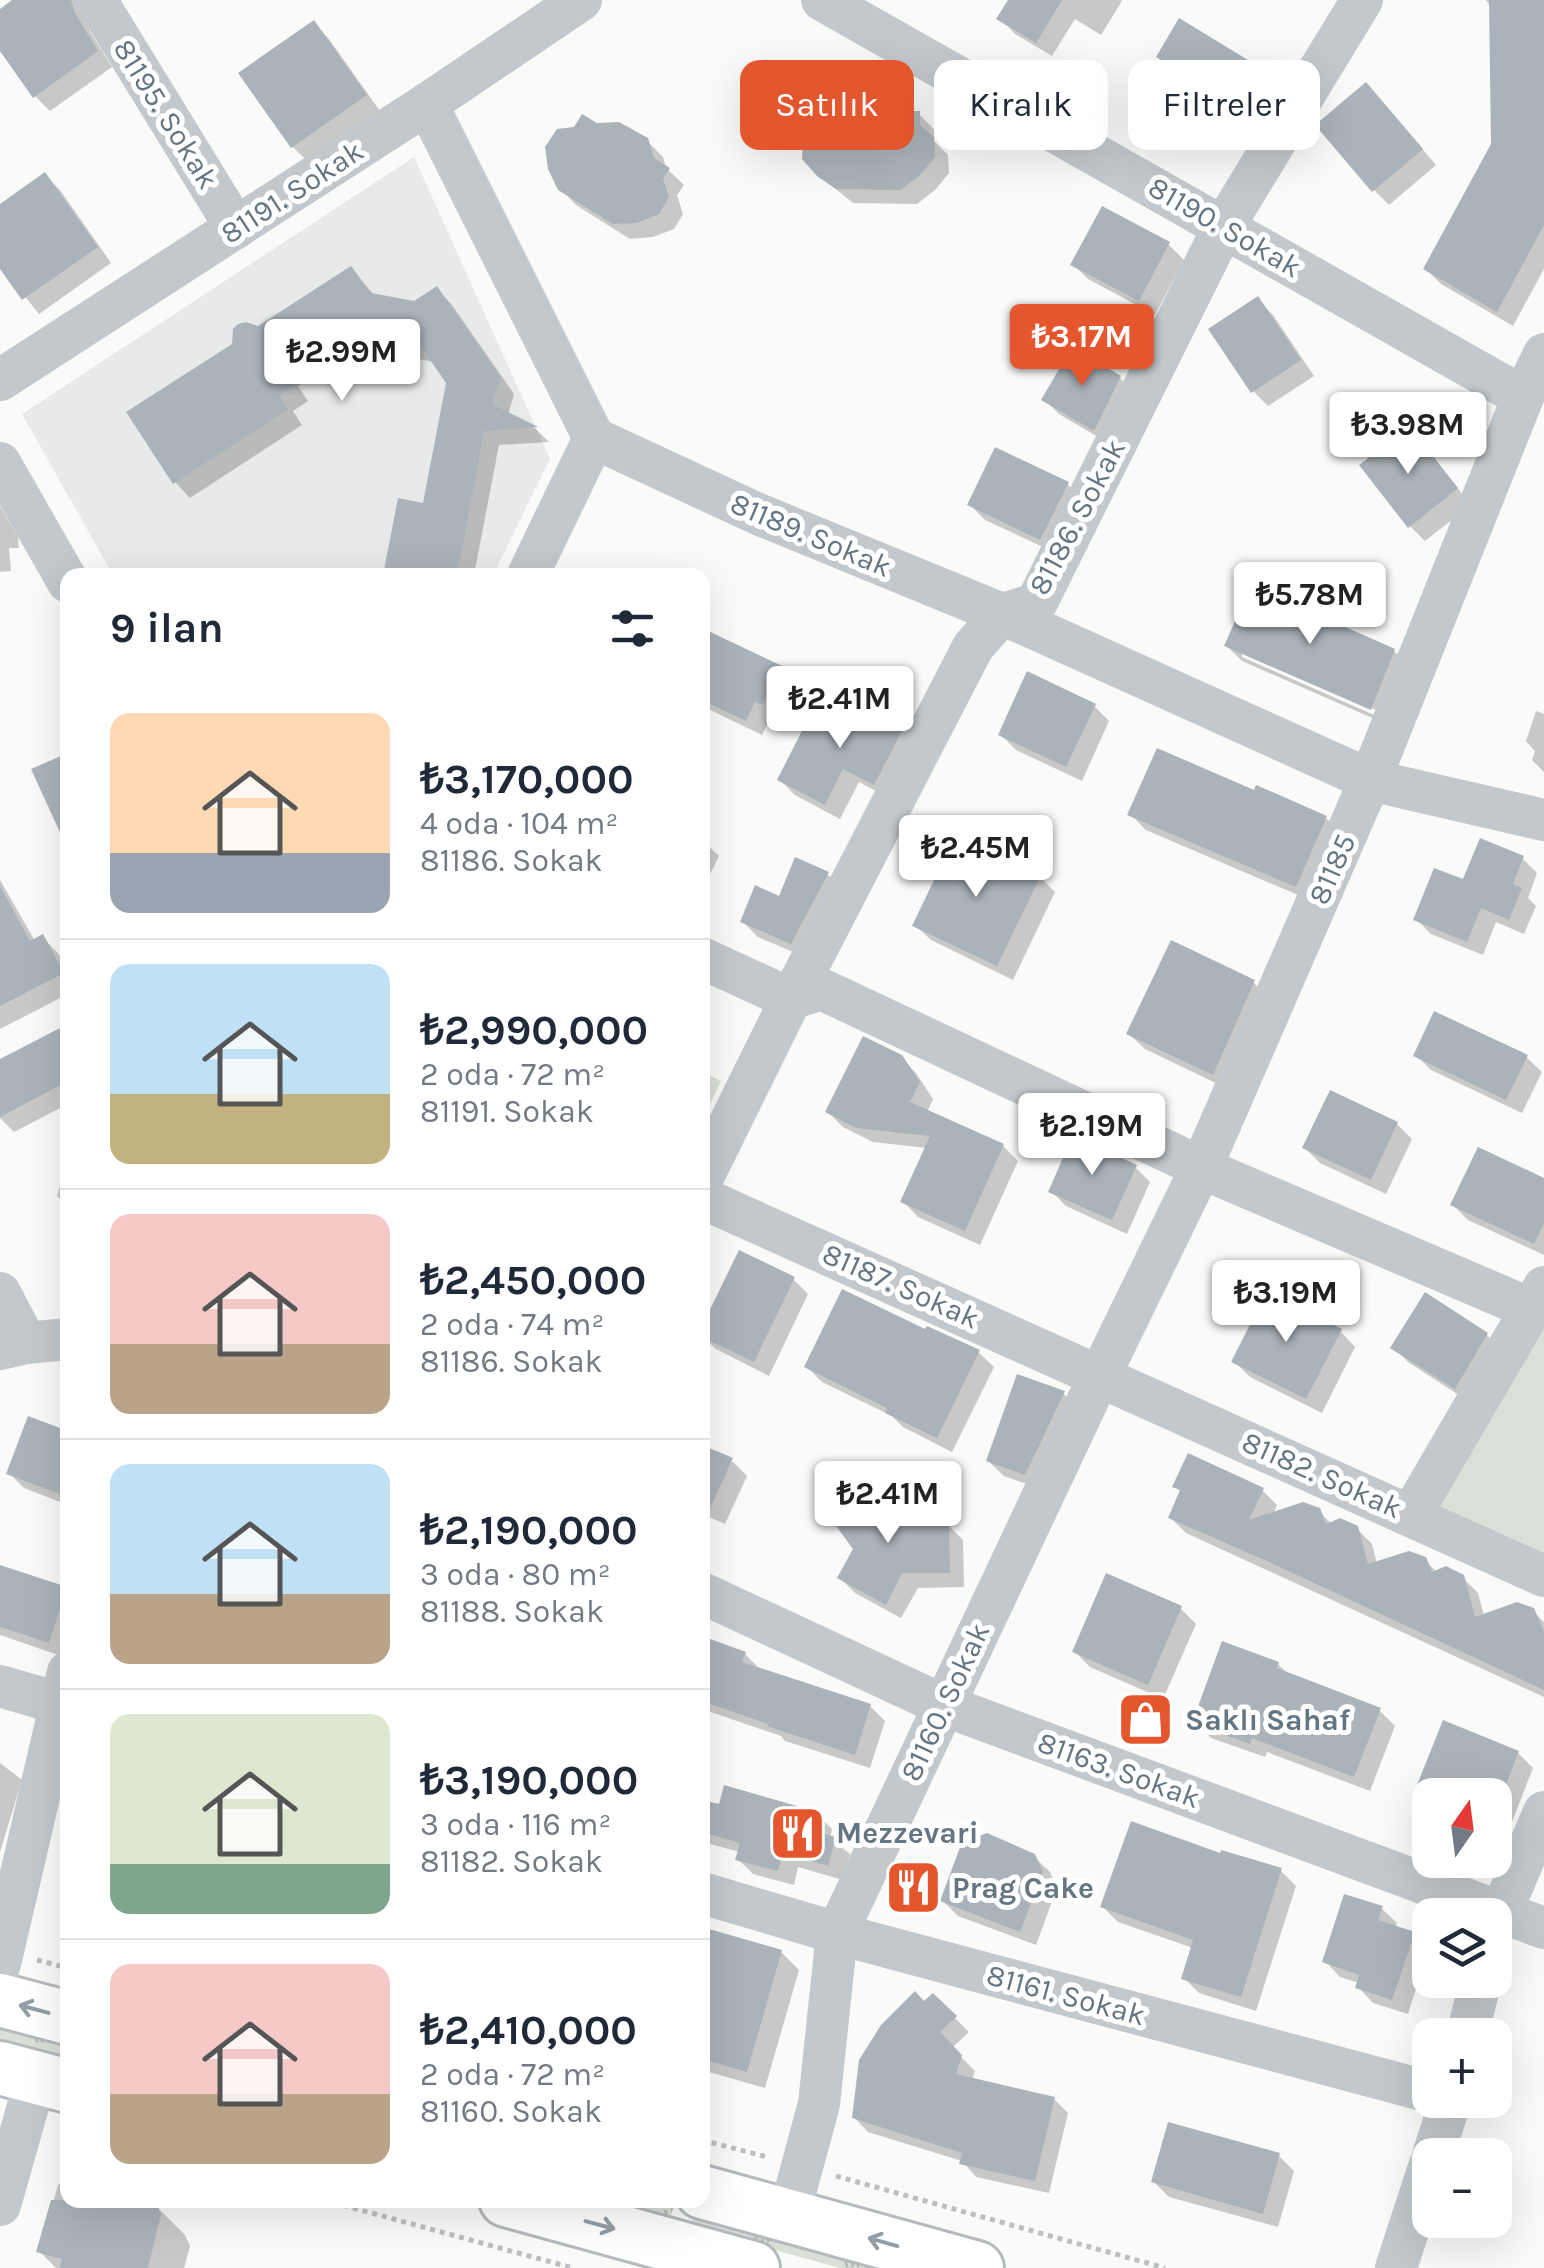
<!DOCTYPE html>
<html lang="tr">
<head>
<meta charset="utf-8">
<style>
  :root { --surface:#fff; --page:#f6f6f7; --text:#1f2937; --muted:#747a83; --line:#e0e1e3; --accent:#e4572e }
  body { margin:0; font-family:Karla,sans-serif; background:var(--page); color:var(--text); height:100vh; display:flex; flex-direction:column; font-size:38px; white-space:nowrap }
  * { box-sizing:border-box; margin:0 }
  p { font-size:32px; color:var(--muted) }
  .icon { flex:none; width:55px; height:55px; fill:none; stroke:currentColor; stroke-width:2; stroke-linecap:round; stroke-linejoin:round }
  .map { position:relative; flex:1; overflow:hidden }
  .sheet { position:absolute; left:60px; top:568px; width:650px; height:1640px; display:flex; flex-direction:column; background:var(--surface); border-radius:20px; box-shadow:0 10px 40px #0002 }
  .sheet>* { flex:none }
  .top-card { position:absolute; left:740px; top:60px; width:652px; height:90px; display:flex; gap:20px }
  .needle { width:65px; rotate:14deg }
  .buttons { position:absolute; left:1412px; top:1778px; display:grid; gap:20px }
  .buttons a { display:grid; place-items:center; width:100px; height:100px; border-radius:20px; background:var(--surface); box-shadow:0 10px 40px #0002; font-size:50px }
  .price { position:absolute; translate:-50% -85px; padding:0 22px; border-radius:10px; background:#fff; color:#222; font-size:32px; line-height:65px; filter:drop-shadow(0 2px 5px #0008) }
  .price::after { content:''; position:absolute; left:50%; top:60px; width:30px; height:22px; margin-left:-15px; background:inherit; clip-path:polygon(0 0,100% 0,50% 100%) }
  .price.selected { background:var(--accent); color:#fff }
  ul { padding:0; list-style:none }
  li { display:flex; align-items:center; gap:30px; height:250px; padding:0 50px }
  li+li { border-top:2px solid var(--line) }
  li span { display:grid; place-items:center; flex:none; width:280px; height:200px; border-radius:20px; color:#555 }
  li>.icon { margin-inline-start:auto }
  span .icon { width:120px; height:120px; fill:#fffc; stroke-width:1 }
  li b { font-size:42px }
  h2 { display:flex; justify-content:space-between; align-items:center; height:120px; padding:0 50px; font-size:42px }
  .tag { padding:0 35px; border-radius:20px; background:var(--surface); box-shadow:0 10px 40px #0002; font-size:35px; line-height:90px }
  .tag.selected { background:var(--accent); color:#fff }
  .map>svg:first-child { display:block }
</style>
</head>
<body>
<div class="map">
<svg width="1544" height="2268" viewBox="0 0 1544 2268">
  <defs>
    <pattern id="grass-tufts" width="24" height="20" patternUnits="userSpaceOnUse" patternTransform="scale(2.5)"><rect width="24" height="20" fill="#dadfd7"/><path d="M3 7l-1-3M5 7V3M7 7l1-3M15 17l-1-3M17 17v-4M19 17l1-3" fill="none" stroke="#b4b9b4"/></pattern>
  </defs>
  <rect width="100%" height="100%" fill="#fafaf8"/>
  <polygon fill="#e8e9e9" points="414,157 550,459 493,575 113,575 22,414"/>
  <g fill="url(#grass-tufts)">
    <polygon points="0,2027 67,2045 67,2060 0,2043"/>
    <polygon points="594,2200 651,2200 674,2206 669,2220"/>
    <polygon points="694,2212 894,2268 840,2268 691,2227"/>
  </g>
  <g fill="#dadfd7">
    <polygon points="703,1072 721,1081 703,1119"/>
    <polygon points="1544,1302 1544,1560 1431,1510"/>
  </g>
  <g fill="#0003" fill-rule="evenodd">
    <polygon points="16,0 79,0 87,11 89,30 112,67 50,111 35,96 0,47 0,12"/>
    <polygon points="1011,0 1121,0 1122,1 1101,35 1075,19 1052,56 1015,34 1000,18"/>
    <polygon points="1486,0 1544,0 1544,269 1513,326 1441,284 1426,269 1494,145 1491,7"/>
    <polygon points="314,23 329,39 380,111 308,162 293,147 242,74"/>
    <polygon points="1159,57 1269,76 1284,91 1263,126 1237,110 1214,147 1177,124 1162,109 1182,76"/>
    <polygon points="1381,100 1436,165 1389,205 1374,190"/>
    <polygon points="834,114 919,114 934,129 934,141 948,155 949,173 935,190 917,204 853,203 819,175"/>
    <polygon points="596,126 646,140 663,157 666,168 684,185 677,195 683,214 674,229 653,237 630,239 576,205 560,188"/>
    <polygon points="45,175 60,190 111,263 39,314 0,265 0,207"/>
    <polygon points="1168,244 1184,260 1155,315 1088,279 1073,264"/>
    <polygon points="351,269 375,296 415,304 437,289 452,305 514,394 508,415 536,429 549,442 499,445 474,575 386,575 425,506 448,382 434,362 357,347 298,386 308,401 293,411 302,425 190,498 175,482 258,329"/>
    <polygon points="1258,300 1273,315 1314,376 1268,406 1253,391"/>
    <polygon points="1120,378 1135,394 1110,444 1059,414 1044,399"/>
    <polygon points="1424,445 1471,505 1425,541 1410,526"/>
    <polygon points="1067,484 1083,499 1056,553 985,520 970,505"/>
    <polygon points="0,506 18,537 19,548 9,548 11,571 0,572"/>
    <polygon points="702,639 780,668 795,683 778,719 771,716 762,735 702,706"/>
    <path d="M 1227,646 L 1394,651 L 1409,666 L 1386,724 L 1242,661 ZM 1242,651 L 1383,713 L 1381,718 L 1242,657 Z"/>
    <polygon points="1094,706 1109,721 1082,781 1016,750 1001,735"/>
    <polygon points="1536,711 1544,714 1544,772 1532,760 1535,751 1526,741"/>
    <polygon points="902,729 917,744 889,798 859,782 840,819 795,795 780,780 832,735"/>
    <polygon points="1255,793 1326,818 1341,833 1312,901 1146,830 1130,814"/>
    <polygon points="702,840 719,856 702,890"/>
    <polygon points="1522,858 1537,873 1528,898 1536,906 1524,934 1496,922 1483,955 1431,934 1416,919 1465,882"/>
    <polygon points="827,874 842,889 807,958 758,937 743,922"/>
    <polygon points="1040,877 1055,892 1013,980 931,940 915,925"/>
    <polygon points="0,880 35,941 43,938 58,953 68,971 68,994 0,1029"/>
    <polygon points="1172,943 1254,983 1269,998 1228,1089 1145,1049 1129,1034"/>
    <polygon points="68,1034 68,1104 14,1132 0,1118 0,1062"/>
    <polygon points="1416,1055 1526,1057 1542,1072 1522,1113 1431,1070"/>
    <polygon points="900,1057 916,1073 933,1099 927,1112 1003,1146 1018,1161 980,1245 918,1217 903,1201 927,1148 873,1142 843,1127 828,1112"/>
    <polygon points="1397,1124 1412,1139 1386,1194 1320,1163 1305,1148"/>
    <polygon points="68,1158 68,1207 57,1196"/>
    <polygon points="1135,1167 1150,1182 1127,1234 1066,1206 1051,1191"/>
    <polygon points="1544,1181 1544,1255 1468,1220 1453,1205"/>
    <polygon points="793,1279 808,1294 769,1376 716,1349 702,1336"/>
    <polygon points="1340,1331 1355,1347 1322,1413 1250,1377 1234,1361"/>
    <polygon points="927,1333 978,1352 994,1367 952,1452 903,1427 892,1416 822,1382 807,1367"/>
    <polygon points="1487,1335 1502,1350 1471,1403 1408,1362 1393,1347"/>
    <polygon points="1063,1393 1078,1408 1040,1489 1004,1476 988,1461"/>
    <polygon points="68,1434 68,1505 24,1488 9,1473"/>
    <polygon points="732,1461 747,1476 725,1524 702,1514"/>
    <polygon points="1175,1486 1262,1490 1277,1505 1273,1515 1318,1511 1332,1524 1356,1528 1372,1544 1377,1564 1424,1560 1437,1572 1462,1577 1478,1593 1484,1616 1532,1610 1544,1622 1544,1697 1186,1533 1171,1518 1182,1493"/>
    <polygon points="876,1488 907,1524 948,1525 963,1540 964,1587 918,1588 901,1618 855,1593 840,1578 856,1549"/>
    <polygon points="0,1568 68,1592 68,1645 64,1657 0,1635"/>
    <polygon points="1181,1609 1196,1624 1163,1699 1090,1667 1075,1652"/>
    <polygon points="702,1639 745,1654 760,1669 870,1706 885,1721 870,1768 785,1741 781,1736 702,1709"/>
    <polygon points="1278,1664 1290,1676 1380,1711 1395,1726 1370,1791 1267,1752 1265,1757 1211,1738 1195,1722"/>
    <polygon points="1518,1753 1533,1768 1506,1837 1495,1833 1495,1795 1430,1795 1430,1806 1416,1792"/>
    <polygon points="0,1763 22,1780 0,1852"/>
    <polygon points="702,1802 817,1814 832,1829 830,1838 850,1854 843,1880 798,1867 794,1885 753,1874 738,1859 740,1852 710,1844 702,1836"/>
    <polygon points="1033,1856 1050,1872 1057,1888 1036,1945 958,1916 943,1901"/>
    <polygon points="1222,1856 1280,1870 1296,1886 1256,2011 1199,1993 1184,1978 1193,1948 1118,1922 1103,1907"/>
    <polygon points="1381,1908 1397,1923 1395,1928 1414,1934 1429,1949 1408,2014 1373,2003 1358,1987 1359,1983 1340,1977 1325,1961"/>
    <polygon points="702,1928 781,1952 799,1970 765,2088 702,2070"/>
    <polygon points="933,1996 969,2032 952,2048 975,2071 972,2080 1054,2099 1068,2113 1049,2193 976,2177 962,2161 868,2132 854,2117 924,2004"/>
    <polygon points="1279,2156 1294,2171 1278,2227 1169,2197 1154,2182"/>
    <polygon points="67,2180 68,2200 139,2200 154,2204 185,2235 190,2246 184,2268 56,2268 39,2251 58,2185"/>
  </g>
  <g fill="#aab3b9">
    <polygon points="12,0 71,0 75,13 98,51 33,98 0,51 0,9"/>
    <polygon points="1008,0 1062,0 1036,43 996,19"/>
    <polygon points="1489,0 1544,0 1544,225 1497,312 1423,269 1491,144"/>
    <polygon points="1179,18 1271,74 1247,113 1221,97 1198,133 1159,109 1181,72 1156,57"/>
    <polygon points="314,20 367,95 291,148 238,73"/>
    <polygon points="1366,82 1423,149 1372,192 1315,125"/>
    <polygon points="886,98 902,111 920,111 920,125 934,137 935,157 920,175 901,190 836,189 817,176 802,159 803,138 816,127 816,112 834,112 852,99"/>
    <polygon points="582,114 597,123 619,122 648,138 654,158 670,168 663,179 669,197 659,214 637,223 613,224 558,190 548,169 545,147 557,129 574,127"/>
    <polygon points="45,172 98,247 22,300 0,269 0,204"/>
    <polygon points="1102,206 1170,242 1139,301 1070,265"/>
    <polygon points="351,266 371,293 414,301 437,286 500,377 492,404 538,427 484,431 457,575 383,575 398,498 423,503 446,383 422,348 341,333 285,370 295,385 279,395 288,409 173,484 126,412 232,344 233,329 238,324 246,322 258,326"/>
    <polygon points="1258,296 1301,360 1251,393 1208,329"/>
    <polygon points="1072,347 1121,376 1094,431 1041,400"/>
    <polygon points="1409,426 1458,488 1408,528 1359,465"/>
    <polygon points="995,447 1069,482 1040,540 967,505"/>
    <polygon points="1251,585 1395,649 1371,710 1224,646"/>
    <polygon points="702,628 782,666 762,705 755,702 746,721 702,700"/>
    <polygon points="1027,671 1096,704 1066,767 998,735"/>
    <polygon points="848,698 904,727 874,785 843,769 825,805 777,780 808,719 831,731"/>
    <polygon points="1157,748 1254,790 1256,785 1327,816 1296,887 1127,815"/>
    <polygon points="68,753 68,850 31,769"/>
    <polygon points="956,834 1041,875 997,966 912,926"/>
    <polygon points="1480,838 1524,856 1513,884 1522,888 1509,920 1481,908 1467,942 1413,920 1434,868 1463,879"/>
    <polygon points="795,857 829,872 791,944 740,922 755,885 779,896"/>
    <polygon points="0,886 30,941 43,934 64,973 0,1006"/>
    <polygon points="1171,940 1255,980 1213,1075 1126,1034"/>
    <polygon points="1434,1011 1528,1055 1506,1100 1413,1056"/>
    <polygon points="68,1024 68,1081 0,1117 0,1059"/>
    <polygon points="863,1036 902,1055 920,1082 910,1102 1004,1144 965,1231 900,1202 930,1136 856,1128 825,1112"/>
    <polygon points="1330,1090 1398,1122 1371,1180 1302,1148"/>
    <polygon points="1073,1135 1137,1165 1112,1220 1048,1192"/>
    <polygon points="1478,1147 1544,1178 1544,1223 1534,1244 1450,1205"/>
    <polygon points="739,1250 795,1277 754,1362 702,1337 702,1326"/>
    <polygon points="842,1289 925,1329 927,1326 980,1350 937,1438 885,1413 887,1408 804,1367"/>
    <polygon points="1267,1291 1342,1329 1306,1399 1231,1362"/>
    <polygon points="1425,1292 1488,1333 1455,1389 1390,1348"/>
    <polygon points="1017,1374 1065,1391 1025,1475 986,1461"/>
    <polygon points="28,1416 68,1431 68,1497 6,1474"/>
    <polygon points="702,1445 733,1458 702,1526"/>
    <polygon points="1188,1453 1264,1488 1249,1520 1303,1502 1320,1508 1326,1524 1340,1518 1358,1526 1368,1564 1409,1551 1426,1557 1432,1572 1446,1566 1464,1575 1475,1617 1517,1602 1534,1608 1544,1632 1544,1690 1267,1561 1168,1518 1180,1490 1172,1487"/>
    <polygon points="876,1485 904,1522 949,1522 950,1573 902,1573 886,1605 837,1578 853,1549 831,1519"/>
    <polygon points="0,1565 67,1587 49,1643 0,1627"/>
    <polygon points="1106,1573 1182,1606 1148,1685 1072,1652"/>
    <polygon points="702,1636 746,1652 742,1662 871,1704 855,1755 767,1726 768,1724 702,1701"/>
    <polygon points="1222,1641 1279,1662 1277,1668 1381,1708 1354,1777 1252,1738 1250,1744 1192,1723"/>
    <polygon points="1443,1720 1519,1751 1502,1795 1413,1795"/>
    <polygon points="724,1785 818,1812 813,1831 836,1837 828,1866 783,1853 778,1871 735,1860 740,1843 702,1832 702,1800 719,1804"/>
    <polygon points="1131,1821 1220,1853 1221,1850 1282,1868 1241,1997 1181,1979 1193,1940 1100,1907"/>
    <polygon points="987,1833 1035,1854 1043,1872 1020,1932 940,1901 962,1842"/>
    <polygon points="1344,1894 1383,1906 1378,1920 1415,1932 1392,2000 1355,1988 1359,1975 1322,1962"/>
    <polygon points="702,1927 782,1950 747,2072 702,2059"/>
    <polygon points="915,1991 924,2001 933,1993 957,2016 940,2032 962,2055 956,2074 1055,2097 1035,2181 959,2164 962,2153 852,2118 859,2060 881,2025"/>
    <polygon points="1168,2122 1280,2153 1263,2214 1151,2182"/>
    <polygon points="51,2200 156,2202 161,2214 148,2268 60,2268 62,2259 36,2252"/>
  </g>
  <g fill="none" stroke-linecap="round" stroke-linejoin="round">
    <defs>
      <g id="major">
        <polyline points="0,2000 68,2018"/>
        <polyline points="0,2068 68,2086"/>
        <polyline points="702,2192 977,2268"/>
        <polyline points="506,2200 753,2268"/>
      </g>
    </defs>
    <use href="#major" stroke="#b5babe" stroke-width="58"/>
    <g stroke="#bbbfc2" stroke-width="5" stroke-dasharray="5 5" stroke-linecap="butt">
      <polyline points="37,1960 68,1968"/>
      <polyline points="702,2140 767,2157"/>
      <polyline points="836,2176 1165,2268"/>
      <polyline points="324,2200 573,2268"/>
    </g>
    <g stroke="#c3c8cc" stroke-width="42">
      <polyline points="96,0 236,228"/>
      <polyline points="822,0 1523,397"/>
      <polyline points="427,104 594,438 758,514 1002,614 1370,780 1544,820"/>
      <polyline points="0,380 427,104 581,0"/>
      <polyline points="0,463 68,582"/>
      <polyline points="528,575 594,438"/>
      <polyline points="702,958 791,999 821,989 1220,1176 1531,1309"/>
      <polyline points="702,1179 791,999 973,647 1002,614 1036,604 1224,226 1362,0"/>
      <polyline points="702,1198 1544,1576"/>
      <polyline points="0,1293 26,1343"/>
      <polyline points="0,1349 26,1343 68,1339"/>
      <polyline points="1411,1515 1544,1287"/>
      <polyline points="702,1593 943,1705 1544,1928"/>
      <polyline points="0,1686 68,1706"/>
      <polyline points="702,1893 861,1940 1430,2092"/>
      <polyline points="1495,1927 1544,1812"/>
      <polyline points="0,1964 68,1672"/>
      <polyline points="1467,2035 1481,1980"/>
      <polyline points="1433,2155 1451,2100"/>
      <polyline points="0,2205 36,2078"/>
      <polyline points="789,2215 819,2104 837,1933 1088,1400 1202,1166 1370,780 1523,397 1544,354"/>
      <polyline points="1396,2268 1430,2164"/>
    </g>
    <use href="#major" stroke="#fff" stroke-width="52"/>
  </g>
  <defs><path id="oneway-shaft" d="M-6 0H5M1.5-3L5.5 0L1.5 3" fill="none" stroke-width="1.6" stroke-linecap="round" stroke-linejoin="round" transform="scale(2.5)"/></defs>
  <g stroke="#939fa8">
    <use href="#oneway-shaft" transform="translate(34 2009) rotate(-165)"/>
    <use href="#oneway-shaft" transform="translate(600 2225) rotate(15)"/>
    <use href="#oneway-shaft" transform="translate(883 2242) rotate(-164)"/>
  </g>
  <defs>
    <symbol id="shop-square" viewBox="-11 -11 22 22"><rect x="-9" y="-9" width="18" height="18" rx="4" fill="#e4572e" stroke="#fff"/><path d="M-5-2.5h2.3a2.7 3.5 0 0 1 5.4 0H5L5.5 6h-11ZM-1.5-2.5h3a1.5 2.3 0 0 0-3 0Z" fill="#fff"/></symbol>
    <symbol id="restaurant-square" viewBox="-11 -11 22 22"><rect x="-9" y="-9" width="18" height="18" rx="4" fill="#e4572e" stroke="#fff"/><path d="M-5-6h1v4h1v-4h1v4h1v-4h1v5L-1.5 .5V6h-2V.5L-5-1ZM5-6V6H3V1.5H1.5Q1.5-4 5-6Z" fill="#fff"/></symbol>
  </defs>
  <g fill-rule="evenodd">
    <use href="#shop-square" x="1114" y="1688" width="63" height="63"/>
    <use href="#restaurant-square" x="766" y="1802" width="63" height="63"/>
    <use href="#restaurant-square" x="882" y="1856" width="63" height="63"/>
  </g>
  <g text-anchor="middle" stroke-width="10" stroke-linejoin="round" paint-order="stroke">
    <g font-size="30" fill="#657683" stroke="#fff">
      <text transform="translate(166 114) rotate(58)" y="10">81195. Sokak</text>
      <text transform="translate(292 192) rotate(-33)" y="10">81191. Sokak</text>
      <text transform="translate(1225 227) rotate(30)" y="10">81190. Sokak</text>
      <text transform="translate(1077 517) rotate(-62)" y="10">81186. Sokak</text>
      <text transform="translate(811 535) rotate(23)" y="10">81189. Sokak</text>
      <text transform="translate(1332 869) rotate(-66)" y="10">81185</text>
      <text transform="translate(901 1286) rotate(24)" y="10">81187. Sokak</text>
      <text transform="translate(1322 1475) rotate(24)" y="10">81182. Sokak</text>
      <text transform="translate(945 1702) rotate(-65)" y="10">81160. Sokak</text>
      <text transform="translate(1119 1770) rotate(20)" y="10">81163. Sokak</text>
      <text transform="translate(1066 1995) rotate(15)" y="10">81161. Sokak</text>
    </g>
    <g font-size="30" font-weight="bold" fill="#657683" stroke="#fff" text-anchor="start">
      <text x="1185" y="1730">Saklı Sahaf</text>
      <text x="836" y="1843">Mezzevari</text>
      <text x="952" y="1898">Prag Cake</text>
    </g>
  </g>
</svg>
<div class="buttons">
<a><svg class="needle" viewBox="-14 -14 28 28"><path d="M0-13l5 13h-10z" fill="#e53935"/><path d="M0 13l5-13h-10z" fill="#747a83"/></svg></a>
<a><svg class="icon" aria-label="layers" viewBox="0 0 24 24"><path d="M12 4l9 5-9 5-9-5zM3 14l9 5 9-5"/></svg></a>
<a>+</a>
<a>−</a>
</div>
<b class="price selected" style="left:1082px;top:389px">₺3.17M</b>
<b class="price" style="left:342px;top:404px">₺2.99M</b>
<b class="price" style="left:1408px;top:477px">₺3.98M</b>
<b class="price" style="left:1310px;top:647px">₺5.78M</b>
<b class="price" style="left:840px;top:751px">₺2.41M</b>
<b class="price" style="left:976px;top:900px">₺2.45M</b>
<b class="price" style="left:1092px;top:1178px">₺2.19M</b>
<b class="price" style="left:1286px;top:1345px">₺3.19M</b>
<b class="price" style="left:888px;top:1546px">₺2.41M</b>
<div class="top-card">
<a class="tag selected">Satılık</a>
<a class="tag">Kiralık</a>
<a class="tag">Filtreler</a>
</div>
<section class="sheet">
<h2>9 ilan<svg class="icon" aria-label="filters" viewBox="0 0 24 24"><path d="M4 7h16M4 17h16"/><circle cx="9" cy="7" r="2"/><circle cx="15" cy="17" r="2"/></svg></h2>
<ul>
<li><span style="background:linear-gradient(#ffd9b3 70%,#9aa5b1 0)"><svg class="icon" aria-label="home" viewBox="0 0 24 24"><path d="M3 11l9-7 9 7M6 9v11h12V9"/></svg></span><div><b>₺3,170,000</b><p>4 oda · 104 m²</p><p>81186. Sokak</p></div></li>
<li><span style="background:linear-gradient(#bfe0f5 65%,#c2b280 0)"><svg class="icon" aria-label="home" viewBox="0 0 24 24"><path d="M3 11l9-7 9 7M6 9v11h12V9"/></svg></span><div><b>₺2,990,000</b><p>2 oda · 72 m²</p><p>81191. Sokak</p></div></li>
<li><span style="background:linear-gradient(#f6c9c9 65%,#b9a48a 0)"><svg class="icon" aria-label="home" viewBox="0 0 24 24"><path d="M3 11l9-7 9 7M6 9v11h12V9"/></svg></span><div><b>₺2,450,000</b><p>2 oda · 74 m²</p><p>81186. Sokak</p></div></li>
<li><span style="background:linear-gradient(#bfe0f5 65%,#b9a48a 0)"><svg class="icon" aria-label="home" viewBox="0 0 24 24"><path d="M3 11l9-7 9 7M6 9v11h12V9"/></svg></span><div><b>₺2,190,000</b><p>3 oda · 80 m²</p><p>81188. Sokak</p></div></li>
<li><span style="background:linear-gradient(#dfe7d0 75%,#7fa58c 0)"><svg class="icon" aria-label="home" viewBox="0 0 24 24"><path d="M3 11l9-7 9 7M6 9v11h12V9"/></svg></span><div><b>₺3,190,000</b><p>3 oda · 116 m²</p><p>81182. Sokak</p></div></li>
<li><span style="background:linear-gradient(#f6c9c9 65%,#b9a48a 0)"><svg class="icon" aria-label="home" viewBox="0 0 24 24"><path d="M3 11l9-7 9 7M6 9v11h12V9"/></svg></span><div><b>₺2,410,000</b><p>2 oda · 72 m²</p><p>81160. Sokak</p></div></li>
</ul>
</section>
</div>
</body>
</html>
